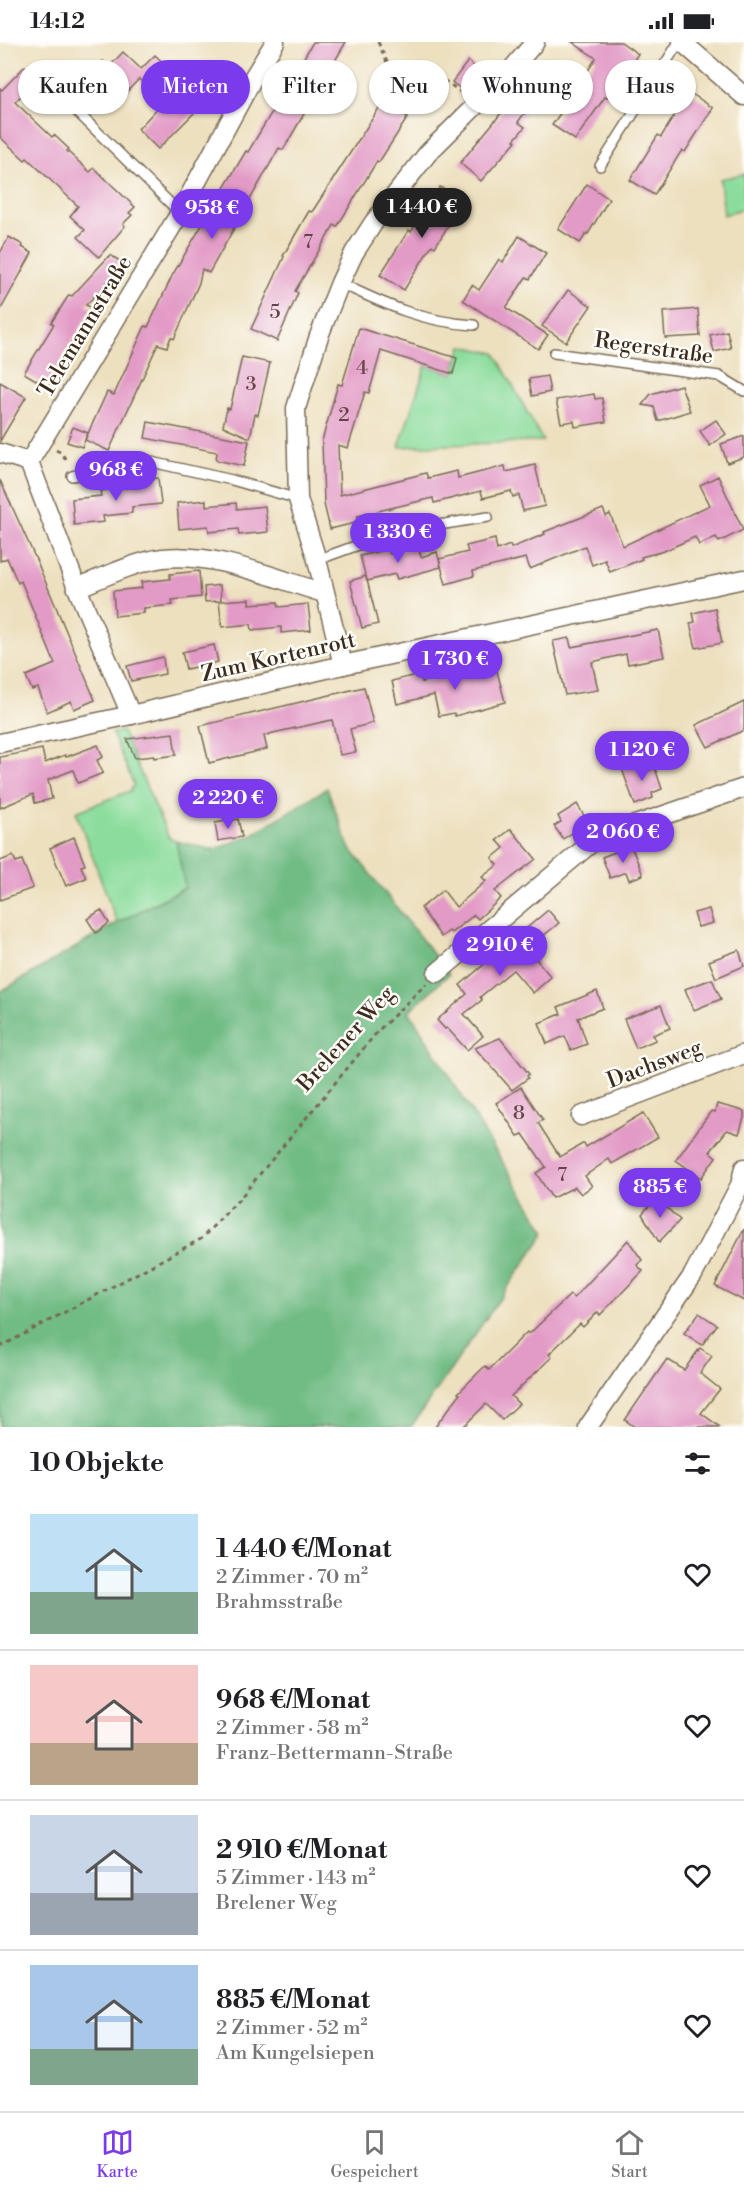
<!DOCTYPE html>
<html lang="de">
<head>
<meta charset="utf-8">
<style>
  :root { --surface:#fff; --page:#f6f6f6; --text:#202124; --muted:#757577; --line:#e0e0e0; --accent:#7c3aed }
  body { margin:0; font-family:"Libre Bodoni",serif; background:var(--page); color:var(--text); height:100vh; display:flex; flex-direction:column; font-size:22px; white-space:nowrap }
  * { box-sizing:border-box; margin:0 }
  p { font-size:20px; color:var(--muted) }
  .icon { flex:none; width:33px; height:33px; fill:none; stroke:currentColor; stroke-width:2; stroke-linecap:round; stroke-linejoin:round }
  .map { position:relative; height:1385px; overflow:hidden }
  .side { display:flex; flex-direction:column; background:var(--surface); flex:1 }
  .side>* { flex:none }
  .banner { position:absolute; left:18px; top:18px; width:708px; height:54px; display:flex; gap:12px }
  .price { position:absolute; translate:-50% -51px; padding:0 14px; border-radius:21px; background:var(--accent); color:#fff; font-size:20px; line-height:39px; filter:drop-shadow(0 2px 3px #0008) }
  .price::after { content:''; position:absolute; left:50%; top:36px; width:18px; height:14px; margin-left:-9px; background:inherit; clip-path:polygon(0 0,100% 0,50% 100%) }
  .price.selected { background:#222; color:#fff }
  ul { padding:0; list-style:none }
  li { display:flex; align-items:center; gap:18px; height:150px; padding:0 30px }
  li+li { border-top:2px solid var(--line) }
  li span { display:grid; place-items:center; flex:none; width:168px; height:120px; border-radius:0px; color:#555 }
  li>.icon { margin-inline-start:auto }
  span .icon { width:72px; height:72px; fill:#fffc; stroke-width:1 }
  li b { font-size:26px }
  h2 { display:flex; justify-content:space-between; align-items:center; height:72px; padding:0 30px; font-size:26px }
  .chip { padding:0 21px; border-radius:27px; background:var(--surface); box-shadow:0 2px 4px #0004; font-size:21px; line-height:54px }
  .chip.selected { background:var(--accent); color:#fff }
  .status { display:flex; justify-content:space-between; align-items:center; height:42px; padding:0 30px; background:var(--surface); direction:ltr }
  .status svg { height:16px; fill:currentColor }
  .tab-bar { display:flex; justify-content:space-around; align-items:center; height:84px; border-top:2px solid var(--line); background:var(--surface); font-size:16px; color:var(--muted) }
  .tab-bar a { display:grid; justify-items:center; gap:3px }
  .tab-bar .selected { color:var(--accent) }
  .map>svg:first-child { display:block }
</style>
</head>
<body>
<div class="status"><b>14:12</b><svg viewBox="0 0 49 12"><path d="M0 12V9h3v3zM5 12V6h3v6zM10 12V3h3v9zM15 12V0h3v12zM26 1h20v11H26zM47 4h2v5h-2z"/></svg></div>
<div class="map">
<svg width="744" height="1385" viewBox="0 0 744 1385">
  <rect width="100%" height="100%" fill="#fdfcf7"/>
  <filter id="ink" filterUnits="userSpaceOnUse"><feTurbulence type="fractalNoise" baseFrequency=".0167" numOctaves="2"/><feDisplacementMap in="SourceGraphic" scale="12" xChannelSelector="R" yChannelSelector="G"/><feConvolveMatrix kernelMatrix="1 2 1 2 8 2 1 2 1" color-interpolation-filters="sRGB"/></filter>
  <filter id="wash" filterUnits="userSpaceOnUse"><feTurbulence type="fractalNoise" baseFrequency=".008" numOctaves="4" result="noise"/><feDisplacementMap in="SourceGraphic" scale="24" xChannelSelector="R" yChannelSelector="G"/><feGaussianBlur stdDeviation="1.35" result="paint"/><feColorMatrix in="noise" values="0 0 0 0 0 0 0 0 0 0 0 0 0 0 0 0 0 1.4 0 .05"/><feComposite in="paint" operator="in"/></filter>
  <g filter="url(#wash)">
    <rect width="100%" height="100%" fill="#ede0bf"/>
    <g fill="#8cdd9d" stroke="#64845e" stroke-width="1.5">
      <polygon points="744,132 744,166 724,173 720,137"/>
      <polygon points="462,304 495,311 543,399 399,405 426,323 453,332"/>
      <polygon points="122,689 169,796 176,799 186,845 117,881 76,770 130,749 134,743 112,691"/>
    </g>
    <polygon fill="#71bc84" stroke="#567351" stroke-width="1.5" points="327,746 349,805 449,932 409,969 546,1190 411,1385 0,1385 0,950 117,881 185,846 176,799 214,808 253,792"/>
    <g id="blocks">
      <g fill="#e29ac6">
        <polygon points="313,0 346,0 283,108 279,106 209,231 202,227 199,241 174,297 171,295 167,305 158,302 109,409 85,398 107,350 114,353 145,284 148,285 173,232 246,109 248,110 285,48 295,54 313,25 302,19"/>
        <polygon points="572,0 621,0 638,12 614,47 613,46 607,56 605,55 575,98 552,83 568,60 544,44 518,80 525,85 514,98 516,99 481,139 460,121 503,69 516,51 519,52 531,35 533,36 546,18 579,43 596,16"/>
        <polygon points="123,10 141,27 155,13 187,43 204,26 216,37 190,63 196,69 158,107 138,87 163,60 139,37 120,57 92,30 103,19 109,25"/>
        <polygon points="468,19 481,30 465,50 452,40"/>
        <polygon points="25,24 39,36 15,60 52,95 54,93 69,107 67,109 90,130 94,126 135,165 129,171 132,173 123,182 125,184 99,215 78,195 85,188 70,174 78,164 27,116 25,118 0,95 0,46 2,48"/>
        <polygon points="689,50 713,66 685,110 682,108 654,153 630,138 658,93 661,95"/>
        <polygon points="383,60 408,75 379,120 377,119 337,185 334,183 295,249 298,251 277,299 251,287 284,215 283,214 309,169 312,170"/>
        <polygon points="587,142 609,157 588,192 587,191 580,201 558,187"/>
        <polygon points="440,145 463,160 435,205 432,203 404,248 380,233 409,188 411,190"/>
        <polygon points="519,194 546,211 530,237 526,235 506,266 548,293 538,307 463,258 472,243 479,248 499,217 503,220"/>
        <polygon points="9,195 23,203 22,205 32,211 0,269 0,211"/>
        <polygon points="110,213 125,222 86,263 92,266 63,315 64,316 48,345 24,331 54,282 51,281 69,253 72,254"/>
        <polygon points="568,248 591,264 566,300 542,284"/>
        <polygon points="698,267 700,294 665,296 663,270"/>
        <polygon points="359,286 457,316 453,332 381,309 369,351 365,350 348,406 338,403 340,453 426,431 428,436 457,429 458,436 505,424 506,430 535,423 545,464 523,469 519,453 513,455 511,449 483,456 481,449 434,461 433,456 357,474 359,480 330,487 324,462 322,399 338,342 342,343"/>
        <polygon points="727,289 731,306 714,310 710,293"/>
        <polygon points="242,315 270,321 258,373 255,372 250,396 223,384 227,366 230,367"/>
        <polygon points="547,334 550,350 532,354 529,337"/>
        <polygon points="0,340 26,355 0,399"/>
        <polygon points="681,343 690,369 658,379 654,365 642,363 651,352"/>
        <polygon points="594,352 595,357 602,356 606,380 575,385 574,379 561,381 556,358"/>
        <polygon points="716,378 726,392 710,404 700,389"/>
        <polygon points="148,380 249,399 244,424 216,418 217,410 145,396"/>
        <polygon points="73,385 88,391 82,405 67,400"/>
        <polygon points="744,394 744,415 727,421 721,402"/>
        <polygon points="718,434 743,488 719,500 716,495 699,503 695,495 664,509 641,515 642,517 610,530 605,518 592,523 585,504 530,527 526,516 473,529 474,534 446,542 439,517 468,510 466,504 495,497 497,508 510,503 511,506 545,492 544,490 603,467 606,474 610,472 623,504 710,463 700,443"/>
        <polygon points="158,436 161,462 132,465 132,471 103,474 104,480 74,483 72,457 101,454 100,449 129,445 129,440"/>
        <polygon points="0,438 38,522 95,658 74,667 71,659 47,670 38,646 32,648 26,634 55,622 21,539 18,541 7,516 0,519"/>
        <polygon points="206,458 206,464 236,461 237,467 265,464 268,490 239,493 238,487 209,490 208,484 179,487 177,461"/>
        <polygon points="418,504 421,515 437,510 441,525 397,537 395,532 367,539 360,514 388,507 390,512"/>
        <polygon points="199,529 201,555 172,558 173,563 144,566 144,571 115,574 113,549 142,546 141,540 170,537 170,532"/>
        <polygon points="366,534 378,582 362,586 350,539"/>
        <polygon points="220,543 221,559 249,557 249,562 278,560 279,565 308,562 311,588 281,591 281,585 252,588 251,582 222,585 219,559 205,560 204,545"/>
        <polygon points="715,566 722,601 696,606 690,581 695,580 693,571"/>
        <polygon points="658,588 664,615 628,622 626,612 592,620 598,648 565,653 553,599 569,596 571,605"/>
        <polygon points="214,603 218,620 186,627 182,610"/>
        <polygon points="163,615 165,632 131,639 127,624"/>
        <polygon points="486,617 488,627 496,625 505,660 455,674 454,671 439,674 434,653 397,662 392,639 420,632 422,640 443,635 443,638 469,632"/>
        <polygon points="364,645 373,681 350,687 356,710 340,713 332,678 273,691 264,694 267,707 209,721 200,684"/>
        <polygon points="744,660 744,688 708,705 696,683"/>
        <polygon points="173,691 176,713 154,716 154,714 135,716 127,697"/>
        <polygon points="98,703 103,715 97,718 103,731 78,741 73,728 48,738 52,757 35,761 33,752 0,766 0,715 42,707 45,721 65,713 66,715"/>
        <polygon points="644,719 648,729 655,726 662,747 652,751 653,756 635,763 622,727"/>
        <polygon points="577,762 588,780 563,797 554,784 561,780 558,774"/>
        <polygon points="238,777 242,795 218,799 215,781"/>
        <polygon points="511,787 536,817 495,849 501,856 478,877 474,873 451,891 449,889 441,895 421,866 443,848 456,865 486,839 482,835 498,823 492,816 504,806 497,798"/>
        <polygon points="74,795 85,823 81,824 86,836 66,844 50,806"/>
        <polygon points="631,804 643,833 629,838 626,830 610,836 602,815"/>
        <polygon points="13,814 16,820 22,818 33,846 0,858 0,819"/>
        <polygon points="709,867 713,881 698,885 694,871"/>
        <polygon points="101,868 109,881 96,891 87,877"/>
        <polygon points="548,868 559,881 537,899 540,903 537,904 543,911 536,917 551,935 533,951 513,928 480,955 482,958 464,972 483,994 467,1008 447,986 445,987 437,978 467,952 460,943"/>
        <polygon points="739,908 744,924 716,936 709,919"/>
        <polygon points="712,937 721,957 694,968 685,947"/>
        <polygon points="597,949 603,966 578,976 587,1002 571,1008 565,994 547,1002 539,981 561,972 558,965"/>
        <polygon points="661,963 670,986 653,993 656,998 636,1006 624,977"/>
        <polygon points="500,996 529,1032 527,1034 528,1036 512,1048 475,1006"/>
        <polygon points="521,1045 543,1078 538,1081 560,1115 584,1101 586,1105 643,1071 658,1095 612,1122 609,1117 585,1134 592,1144 581,1152 575,1145 552,1156 536,1131 546,1125 523,1092 518,1094 496,1061"/>
        <polygon points="717,1062 744,1069 744,1076 739,1092 727,1088 710,1110 716,1115 701,1136 676,1118 711,1069 715,1070"/>
        <polygon points="656,1156 680,1178 659,1200 642,1172"/>
        <polygon points="744,1187 744,1259 715,1244"/>
        <polygon points="628,1198 642,1218 637,1223 643,1229 600,1273 598,1270 583,1285 580,1282 549,1312 552,1315 511,1354 519,1362 502,1378 486,1362 463,1385 435,1385 460,1352 458,1351 485,1324 489,1328 527,1290 529,1292 570,1253 574,1256"/>
        <polygon points="699,1271 717,1283 702,1303 684,1291"/>
        <polygon points="700,1306 712,1314 700,1331 720,1347 701,1371 720,1385 635,1385 625,1378 667,1317 684,1328"/>
      </g>
    </g>
  </g>
  <g filter="url(#ink)">
    <use href="#blocks" fill-opacity="0" stroke="#796a56" stroke-width="1.5"/>
    <g fill="none" stroke-linecap="round" stroke-linejoin="round">
      <defs>
        <g id="lane">
          <polyline points="62,55 180,171"/>
          <polyline points="600,124 679,0"/>
          <path d="M 340,241 C 386,263 423,280 474,283"/>
          <polyline points="554,311 719,334 744,349"/>
          <polyline points="72,434 147,419 232,438 298,457"/>
          <polyline points="317,518 380,495 402,489 488,475"/>
        </g>
        <g id="street">
          <polyline points="682,0 744,54"/>
          <polyline points="0,411 29,420 77,546 131,673"/>
          <polyline points="29,420 180,171 253,36 275,0"/>
          <path d="M 77,546 C 101,536 138,519 163,516 C 218,511 273,536 324,551"/>
          <polyline points="343,623 317,518 298,457 296,366 319,294 340,241 354,211 374,180 428,111 512,27 535,0"/>
          <polyline points="0,701 131,673 343,623 744,537"/>
          <polyline points="437,931 597,796 744,746"/>
          <polyline points="581,1074 744,1012"/>
          <polyline points="588,1385 693,1233 740,1143 744,1126"/>
        </g>
      </defs>
      <use href="#lane" stroke="#796a56" stroke-width="12"/>
      <use href="#street" stroke="#796a56" stroke-width="21"/>
      <g stroke="#796a56" stroke-width="3" stroke-dasharray="4.5 4.5" stroke-linecap="butt">
        <path d="M 378,0 L 399,47 C 433,33 432,28 463,52"/>
        <polyline points="56,408 62,411 67,421"/>
        <polyline points="0,1305 201,1197 241,1155 378,989 426,942"/>
      </g>
      <use href="#lane" stroke="#fff" stroke-width="9"/>
      <use href="#street" stroke="#fff" stroke-width="18"/>
    </g>
  </g>
  <g text-anchor="middle" stroke-width="5" stroke-linejoin="round" paint-order="stroke">
    <g font-size="20" fill="#654648">
      <text x="308" y="206">7</text>
      <text x="275" y="276">5</text>
      <text x="362" y="332">4</text>
      <text x="251" y="348">3</text>
      <text x="344" y="379">2</text>
      <text x="519" y="1077">8</text>
      <text x="562" y="1139">7</text>
    </g>
    <g font-size="22" fill="#3b2a1e" stroke="#fdfcf7">
      <text transform="translate(84 284) rotate(-59)" y="8">Telemannstraße</text>
      <text transform="translate(654 305) rotate(8)" y="8">Regerstraße</text>
      <text transform="translate(278 614) rotate(-13)" y="8">Zum Kortenrott</text>
      <text transform="translate(345 996) rotate(-48)" y="8">Brelener Weg</text>
      <text transform="translate(654 1021) rotate(-21)" y="8">Dachsweg</text>
    </g>
  </g>
</svg>
<b class="price selected" style="left:422px;top:197px">1 440 €</b>
<b class="price" style="left:212px;top:198px">958 €</b>
<b class="price" style="left:116px;top:460px">968 €</b>
<b class="price" style="left:398px;top:522px">1 330 €</b>
<b class="price" style="left:455px;top:649px">1 730 €</b>
<b class="price" style="left:642px;top:740px">1 120 €</b>
<b class="price" style="left:228px;top:788px">2 220 €</b>
<b class="price" style="left:623px;top:822px">2 060 €</b>
<b class="price" style="left:500px;top:935px">2 910 €</b>
<b class="price" style="left:660px;top:1177px">885 €</b>
<div class="banner">
<a class="chip">Kaufen</a>
<a class="chip selected">Mieten</a>
<a class="chip">Filter</a>
<a class="chip">Neu</a>
<a class="chip">Wohnung</a>
<a class="chip">Haus</a>
</div>
</div>
<section class="side">
<h2>10 Objekte<svg class="icon" aria-label="filters" viewBox="0 0 24 24"><path d="M4 7h16M4 17h16"/><circle cx="9" cy="7" r="2"/><circle cx="15" cy="17" r="2"/></svg></h2>
<ul>
<li><span style="background:linear-gradient(#bfe0f5 65%,#7fa58c 0)"><svg class="icon" aria-label="home" viewBox="0 0 24 24"><path d="M3 11l9-7 9 7M6 9v11h12V9"/></svg></span><div><b>1 440 €/Monat</b><p>2 Zimmer · 70 m²</p><p>Brahmsstraße</p></div><svg class="icon" aria-label="heart" viewBox="0 0 24 24"><path d="M12 20l-8-8c-3-5 5-10 8-4 3-6 11-1 8 4z"/></svg></li>
<li><span style="background:linear-gradient(#f6c9c9 65%,#b9a48a 0)"><svg class="icon" aria-label="home" viewBox="0 0 24 24"><path d="M3 11l9-7 9 7M6 9v11h12V9"/></svg></span><div><b>968 €/Monat</b><p>2 Zimmer · 58 m²</p><p>Franz-Bettermann-Straße</p></div><svg class="icon" aria-label="heart" viewBox="0 0 24 24"><path d="M12 20l-8-8c-3-5 5-10 8-4 3-6 11-1 8 4z"/></svg></li>
<li><span style="background:linear-gradient(#c9d6e8 65%,#9aa5b1 0)"><svg class="icon" aria-label="home" viewBox="0 0 24 24"><path d="M3 11l9-7 9 7M6 9v11h12V9"/></svg></span><div><b>2 910 €/Monat</b><p>5 Zimmer · 143 m²</p><p>Brelener Weg</p></div><svg class="icon" aria-label="heart" viewBox="0 0 24 24"><path d="M12 20l-8-8c-3-5 5-10 8-4 3-6 11-1 8 4z"/></svg></li>
<li><span style="background:linear-gradient(#a9c7e8 70%,#7fa58c 0)"><svg class="icon" aria-label="home" viewBox="0 0 24 24"><path d="M3 11l9-7 9 7M6 9v11h12V9"/></svg></span><div><b>885 €/Monat</b><p>2 Zimmer · 52 m²</p><p>Am Kungelsiepen</p></div><svg class="icon" aria-label="heart" viewBox="0 0 24 24"><path d="M12 20l-8-8c-3-5 5-10 8-4 3-6 11-1 8 4z"/></svg></li>
</ul>
</section>
<nav class="tab-bar">
<a class="selected"><svg class="icon" aria-label="map" viewBox="0 0 24 24"><path d="M3 6l6-2 6 2 6-2v14l-6 2-6-2-6 2zM9 4v14M15 6v14"/></svg>Karte</a>
<a><svg class="icon" aria-label="saved" viewBox="0 0 24 24"><path d="M7 4h10v16l-5-4-5 4z"/></svg>Gespeichert</a>
<a><svg class="icon" aria-label="home" viewBox="0 0 24 24"><path d="M3 11l9-7 9 7M6 9v11h12V9"/></svg>Start</a>
</nav>
</body>
</html>
